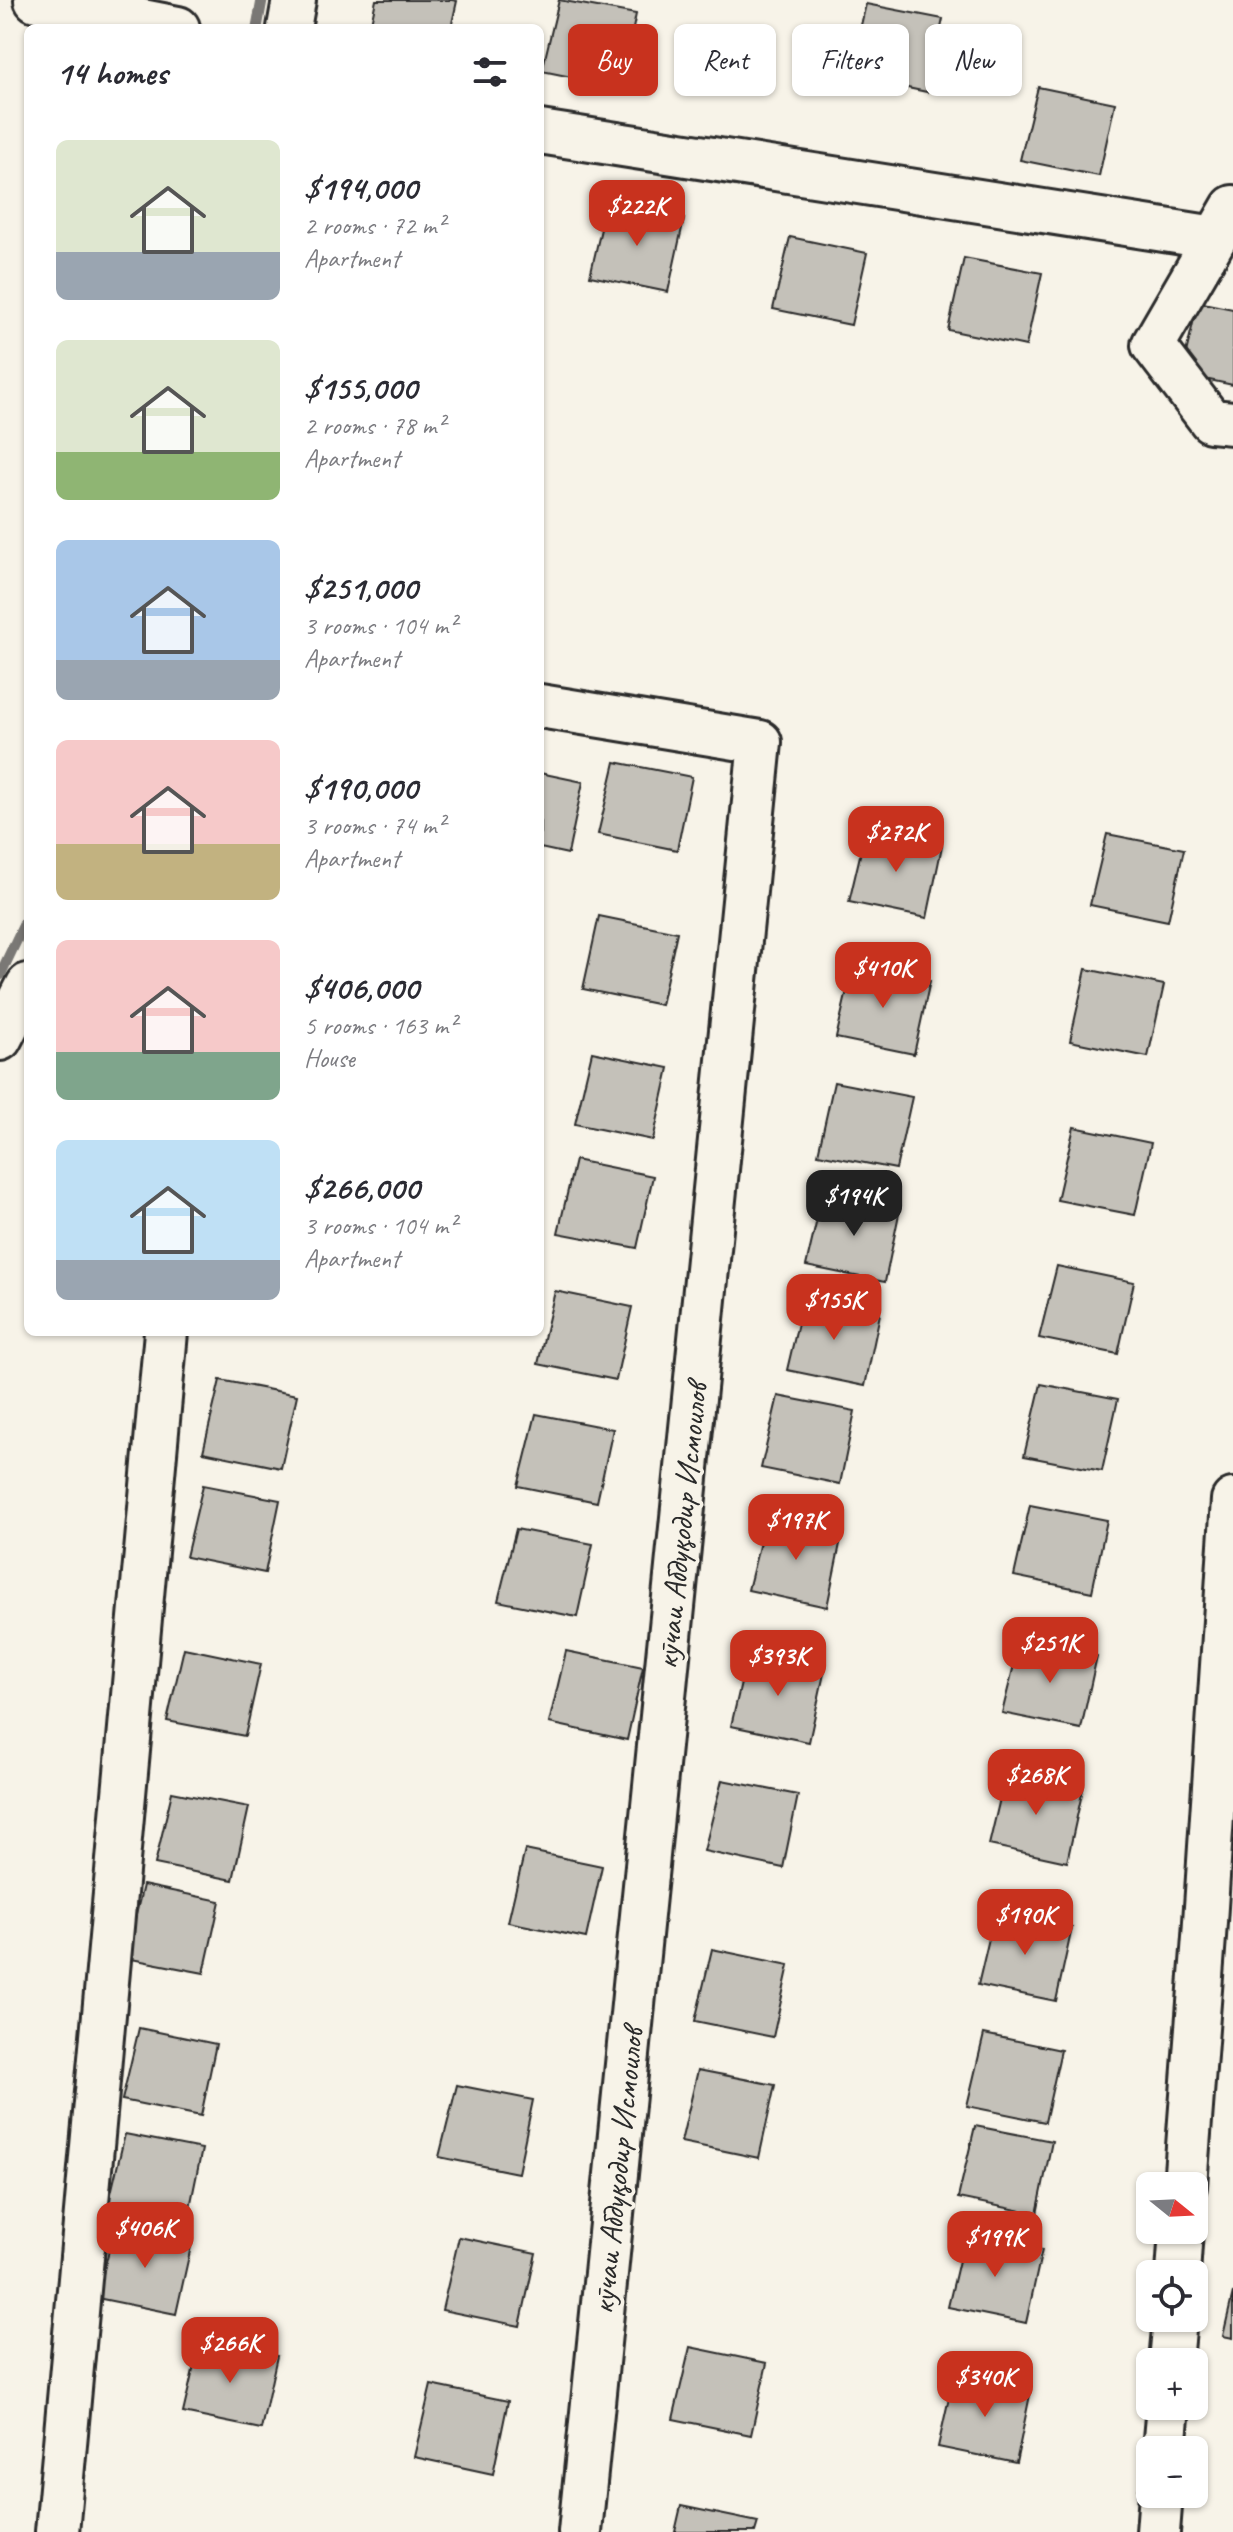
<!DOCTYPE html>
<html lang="en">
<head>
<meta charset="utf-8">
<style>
  :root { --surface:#fff; --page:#f2f2f3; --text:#2b2b33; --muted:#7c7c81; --accent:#c8321e }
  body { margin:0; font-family:Caveat,sans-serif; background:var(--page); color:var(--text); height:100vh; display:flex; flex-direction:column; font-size:30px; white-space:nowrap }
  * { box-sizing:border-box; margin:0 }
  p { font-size:26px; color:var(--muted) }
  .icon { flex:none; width:44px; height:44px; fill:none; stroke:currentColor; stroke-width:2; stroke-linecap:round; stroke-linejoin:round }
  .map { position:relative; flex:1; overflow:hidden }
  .drawer { position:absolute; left:24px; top:24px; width:520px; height:1312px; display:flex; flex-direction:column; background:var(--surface); border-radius:12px; box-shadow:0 2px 6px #0004 }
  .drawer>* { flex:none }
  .banner { position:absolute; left:568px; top:24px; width:544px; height:72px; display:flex; gap:16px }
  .needle { width:52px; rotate:108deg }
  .tools { position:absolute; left:1136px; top:2172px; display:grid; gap:16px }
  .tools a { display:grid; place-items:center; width:72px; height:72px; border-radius:12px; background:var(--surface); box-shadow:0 2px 6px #0004; font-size:40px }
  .price { position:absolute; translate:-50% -68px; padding:0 18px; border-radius:16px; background:var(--accent); color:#fff; font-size:26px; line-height:52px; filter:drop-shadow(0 2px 4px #0008) }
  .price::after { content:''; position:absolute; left:50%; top:48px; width:24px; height:18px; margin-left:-12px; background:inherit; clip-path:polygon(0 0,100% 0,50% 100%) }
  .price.selected { background:#222; color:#fff }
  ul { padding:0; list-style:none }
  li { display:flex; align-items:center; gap:24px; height:200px; padding:0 32px }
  li span { display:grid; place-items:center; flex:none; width:224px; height:160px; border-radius:12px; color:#555 }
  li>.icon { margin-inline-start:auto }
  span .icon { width:96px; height:96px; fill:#fffc; stroke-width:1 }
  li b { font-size:34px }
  h2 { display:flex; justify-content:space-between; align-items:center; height:96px; padding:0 32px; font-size:34px }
  .chip { padding:0 28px; border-radius:12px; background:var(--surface); box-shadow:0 2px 6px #0004; font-size:28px; line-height:72px }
  .chip.selected { background:var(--accent); color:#fff }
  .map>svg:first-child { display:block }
</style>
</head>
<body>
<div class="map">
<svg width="1233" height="2532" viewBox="0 0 1233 2532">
  <rect width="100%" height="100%" fill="#f7f3e8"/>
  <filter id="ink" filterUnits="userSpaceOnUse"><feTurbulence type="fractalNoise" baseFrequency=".0125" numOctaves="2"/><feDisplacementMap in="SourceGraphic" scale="16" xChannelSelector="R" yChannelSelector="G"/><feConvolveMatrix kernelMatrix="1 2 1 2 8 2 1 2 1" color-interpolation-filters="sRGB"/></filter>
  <g filter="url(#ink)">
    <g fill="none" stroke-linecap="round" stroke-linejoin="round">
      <g stroke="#7a7874" stroke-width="11">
        <polyline points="257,28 262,0"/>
        <polyline points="0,975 28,916"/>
      </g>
    </g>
    <g fill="#c4c1b9" stroke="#2b2b2b" stroke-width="2">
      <polygon points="376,0 452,0 457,1 451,28 370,28"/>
      <polygon points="559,0 636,14 621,87 542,71"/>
      <polygon points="866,4 943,19 927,92 849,76"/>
      <polygon points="1038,87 1115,103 1099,176 1020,160"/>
      <polygon points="607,203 684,219 668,292 590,276"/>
      <polygon points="790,237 867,253 851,325 773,309"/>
      <polygon points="964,258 1042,273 1026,346 948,330"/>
      <polygon points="1198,302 1233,309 1233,385 1181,374"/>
      <polygon points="615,762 692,777 677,850 598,834"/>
      <polygon points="540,773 583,782 568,854 540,848"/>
      <polygon points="866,830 942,846 927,918 849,902"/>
      <polygon points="1107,834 1184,849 1168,921 1090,905"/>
      <polygon points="599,916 677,932 661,1005 583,989"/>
      <polygon points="853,965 930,981 914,1054 836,1038"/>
      <polygon points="1086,969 1164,985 1148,1057 1070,1041"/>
      <polygon points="592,1052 669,1068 653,1140 575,1124"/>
      <polygon points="834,1082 912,1097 896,1169 818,1154"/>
      <polygon points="1074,1127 1151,1143 1135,1215 1057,1200"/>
      <polygon points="575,1160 653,1176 637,1248 558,1233"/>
      <polygon points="823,1194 900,1209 885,1282 806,1266"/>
      <polygon points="1057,1266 1134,1282 1118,1354 1039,1338"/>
      <polygon points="555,1291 632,1307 616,1380 538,1364"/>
      <polygon points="804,1298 880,1314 865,1386 787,1370"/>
      <polygon points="220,1380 297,1395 281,1468 203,1452"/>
      <polygon points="1041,1384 1118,1399 1102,1471 1024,1456"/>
      <polygon points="778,1396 855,1411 840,1484 761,1468"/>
      <polygon points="536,1414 613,1429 597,1502 518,1486"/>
      <polygon points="203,1485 280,1500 265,1573 186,1557"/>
      <polygon points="1030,1505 1107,1520 1092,1592 1014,1576"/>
      <polygon points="766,1518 842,1534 827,1607 748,1590"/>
      <polygon points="516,1529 593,1544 577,1617 498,1601"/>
      <polygon points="1020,1641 1097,1656 1081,1729 1002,1713"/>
      <polygon points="184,1648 261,1664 245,1736 167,1721"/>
      <polygon points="566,1651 643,1667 627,1740 549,1723"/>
      <polygon points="748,1653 825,1669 809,1742 731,1726"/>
      <polygon points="1006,1773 1083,1789 1067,1862 989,1845"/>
      <polygon points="722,1780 798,1795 783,1868 704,1851"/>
      <polygon points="172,1792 249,1807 233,1880 155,1864"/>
      <polygon points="525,1850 602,1866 586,1938 508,1922"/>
      <polygon points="143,1885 220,1901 204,1973 126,1958"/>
      <polygon points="995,1913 1072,1928 1056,2001 978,1985"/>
      <polygon points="712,1949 789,1965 773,2037 695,2021"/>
      <polygon points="139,2028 216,2044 201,2116 122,2100"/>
      <polygon points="984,2034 1061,2050 1045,2122 967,2106"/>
      <polygon points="698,2070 775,2085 759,2158 681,2142"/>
      <polygon points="457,2085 533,2100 518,2173 439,2157"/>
      <polygon points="975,2126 1052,2141 1037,2214 958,2198"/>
      <polygon points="125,2134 202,2149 187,2222 108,2206"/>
      <polygon points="115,2226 192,2242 176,2314 97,2298"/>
      <polygon points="965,2235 1042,2250 1026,2323 948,2307"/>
      <polygon points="459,2237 536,2253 520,2326 442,2310"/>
      <polygon points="1233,2293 1233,2338 1223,2336"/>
      <polygon points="200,2340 277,2356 261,2429 183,2413"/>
      <polygon points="690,2347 767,2363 751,2435 673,2419"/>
      <polygon points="954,2375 1031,2390 1016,2463 938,2447"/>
      <polygon points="431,2385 508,2401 493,2474 414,2457"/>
      <polygon points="681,2506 758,2522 755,2532 675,2532"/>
    </g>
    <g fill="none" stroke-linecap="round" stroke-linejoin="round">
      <defs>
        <g id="minor">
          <polyline points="36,0 178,28"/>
          <polyline points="289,28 294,0"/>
          <polyline points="540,132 1215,238"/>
          <polyline points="1233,207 1153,345 1211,421 1233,423"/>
          <polyline points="540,706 760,742 580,2532"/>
          <polyline points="0,1039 28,985"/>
          <polyline points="1185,2186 1204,1937 1233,1500"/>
          <polyline points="1178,2274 1181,2230"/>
          <polyline points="1171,2362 1175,2318"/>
          <polyline points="1164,2450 1168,2406"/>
          <polyline points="57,2532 166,1332"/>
          <polyline points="1158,2532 1161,2494"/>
        </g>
      </defs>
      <use href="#minor" stroke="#2b2b2b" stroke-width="48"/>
      <use href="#minor" stroke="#f7f3e8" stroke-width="42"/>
    </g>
  </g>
  <g text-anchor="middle" stroke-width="7" stroke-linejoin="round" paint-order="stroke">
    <g font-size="32" fill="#2b2b2b" stroke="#f7f3e8">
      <text transform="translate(681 1526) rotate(-84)" y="11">кӯчаи Абдуқодир Исмоилов</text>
      <text transform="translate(617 2171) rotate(-84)" y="11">кӯчаи Абдуқодир Исмоилов</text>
    </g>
  </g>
</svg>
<div class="tools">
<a><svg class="needle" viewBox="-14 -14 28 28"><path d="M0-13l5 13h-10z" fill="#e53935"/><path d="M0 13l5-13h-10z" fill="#7c7c81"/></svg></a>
<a><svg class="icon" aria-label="locate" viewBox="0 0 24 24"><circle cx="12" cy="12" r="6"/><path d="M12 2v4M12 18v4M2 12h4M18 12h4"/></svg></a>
<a>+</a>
<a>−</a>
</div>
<b class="price" style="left:637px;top:248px">$222K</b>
<b class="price" style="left:896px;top:874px">$272K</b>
<b class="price" style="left:883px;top:1010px">$410K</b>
<b class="price selected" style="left:854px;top:1238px">$194K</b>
<b class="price" style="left:834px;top:1342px">$155K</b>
<b class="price" style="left:796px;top:1562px">$197K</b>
<b class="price" style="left:1050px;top:1685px">$251K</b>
<b class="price" style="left:778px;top:1698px">$393K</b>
<b class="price" style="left:1036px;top:1817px">$268K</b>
<b class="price" style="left:1025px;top:1957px">$190K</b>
<b class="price" style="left:145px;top:2270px">$406K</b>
<b class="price" style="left:995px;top:2279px">$199K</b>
<b class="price" style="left:230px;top:2385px">$266K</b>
<b class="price" style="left:985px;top:2419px">$340K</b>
<div class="banner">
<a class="chip selected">Buy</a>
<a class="chip">Rent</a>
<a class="chip">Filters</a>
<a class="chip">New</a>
</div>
<section class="drawer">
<h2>14 homes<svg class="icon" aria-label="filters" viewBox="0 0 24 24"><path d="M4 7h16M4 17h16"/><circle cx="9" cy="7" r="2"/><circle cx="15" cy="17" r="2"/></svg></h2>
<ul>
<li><span style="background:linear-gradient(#dfe7d0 70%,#9aa5b1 0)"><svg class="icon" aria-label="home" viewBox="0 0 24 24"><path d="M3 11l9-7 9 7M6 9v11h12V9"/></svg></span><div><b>$194,000</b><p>2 rooms · 72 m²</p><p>Apartment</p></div></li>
<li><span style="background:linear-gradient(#dfe7d0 70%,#8fb573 0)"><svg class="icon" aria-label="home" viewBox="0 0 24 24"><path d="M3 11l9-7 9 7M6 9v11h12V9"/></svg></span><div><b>$155,000</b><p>2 rooms · 78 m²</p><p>Apartment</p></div></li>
<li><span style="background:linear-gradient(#a9c7e8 75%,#9aa5b1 0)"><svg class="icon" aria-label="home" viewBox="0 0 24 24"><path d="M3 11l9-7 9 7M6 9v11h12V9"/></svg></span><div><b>$251,000</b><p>3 rooms · 104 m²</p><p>Apartment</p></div></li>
<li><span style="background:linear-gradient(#f6c9c9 65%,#c2b280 0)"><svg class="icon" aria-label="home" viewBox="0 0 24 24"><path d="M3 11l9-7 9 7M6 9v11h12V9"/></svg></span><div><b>$190,000</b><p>3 rooms · 74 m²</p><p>Apartment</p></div></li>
<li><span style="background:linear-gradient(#f6c9c9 70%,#7fa58c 0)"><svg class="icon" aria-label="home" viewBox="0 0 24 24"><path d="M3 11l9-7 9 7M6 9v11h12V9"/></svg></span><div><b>$406,000</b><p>5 rooms · 163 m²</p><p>House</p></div></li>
<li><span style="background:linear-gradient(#bfe0f5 75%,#9aa5b1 0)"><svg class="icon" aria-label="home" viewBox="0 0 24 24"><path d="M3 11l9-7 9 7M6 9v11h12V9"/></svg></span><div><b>$266,000</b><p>3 rooms · 104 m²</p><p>Apartment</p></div></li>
</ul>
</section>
</div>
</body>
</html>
